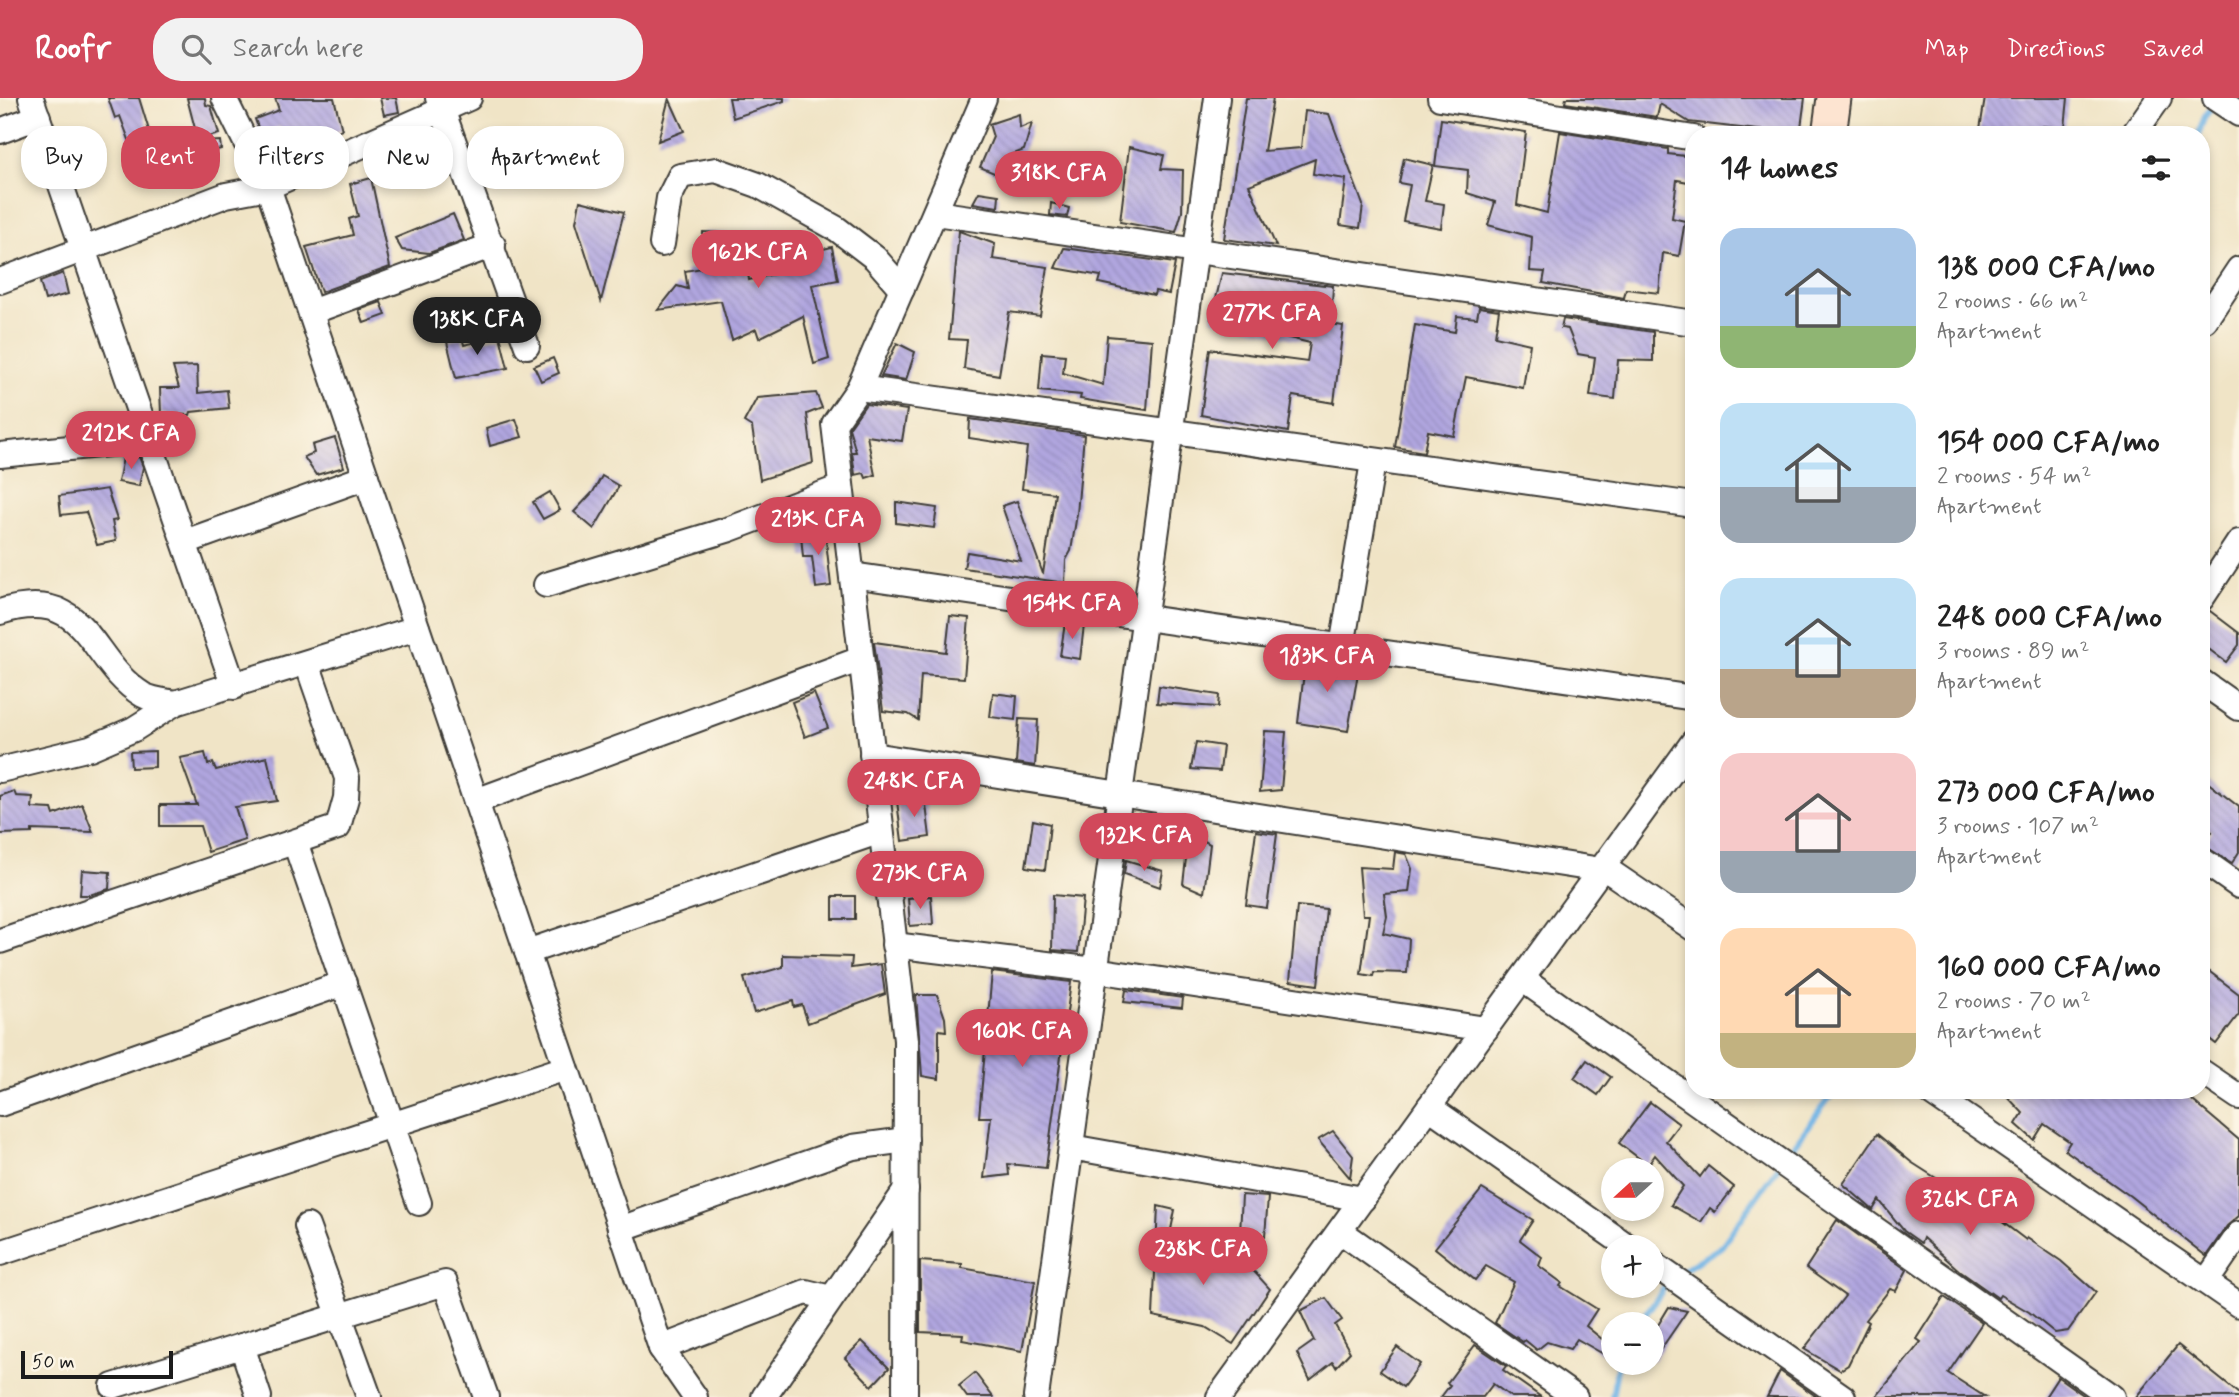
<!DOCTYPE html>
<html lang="en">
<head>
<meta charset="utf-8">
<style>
  :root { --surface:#fff; --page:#f2f2f2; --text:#222; --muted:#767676; --accent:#d1495b }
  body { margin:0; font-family:Mynerve,sans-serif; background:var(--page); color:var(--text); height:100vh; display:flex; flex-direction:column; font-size:26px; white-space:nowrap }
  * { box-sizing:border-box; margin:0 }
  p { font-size:23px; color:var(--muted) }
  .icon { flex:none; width:38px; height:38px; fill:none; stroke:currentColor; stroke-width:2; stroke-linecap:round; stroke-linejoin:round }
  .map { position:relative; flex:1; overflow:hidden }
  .sheet { position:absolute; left:1685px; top:28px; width:525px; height:973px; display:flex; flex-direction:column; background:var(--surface); border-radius:28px; box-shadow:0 4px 10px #0003 }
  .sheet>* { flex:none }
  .hud { position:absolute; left:21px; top:28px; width:665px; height:63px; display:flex; gap:14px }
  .needle { width:46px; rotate:249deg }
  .fabs { position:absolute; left:1601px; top:1060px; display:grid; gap:14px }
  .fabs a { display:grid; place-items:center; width:63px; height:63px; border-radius:50%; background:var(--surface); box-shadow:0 4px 10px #0003; font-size:35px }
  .scale { position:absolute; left:21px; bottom:18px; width:152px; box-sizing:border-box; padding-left:7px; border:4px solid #1c1c1c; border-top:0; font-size:19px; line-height:24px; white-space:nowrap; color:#1c1c1c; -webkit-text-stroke:5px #fcf5e5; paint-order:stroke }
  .price { position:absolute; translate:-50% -60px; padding:0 16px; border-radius:24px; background:var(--accent); color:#fff; font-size:23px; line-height:46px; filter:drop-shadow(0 2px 4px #0008) }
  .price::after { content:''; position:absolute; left:50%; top:42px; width:21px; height:16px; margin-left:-10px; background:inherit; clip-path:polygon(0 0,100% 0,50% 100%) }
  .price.on { background:#222; color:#fff }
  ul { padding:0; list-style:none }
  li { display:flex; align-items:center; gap:21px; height:175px; padding:0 35px }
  li span { display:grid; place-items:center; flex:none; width:196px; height:140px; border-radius:21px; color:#555 }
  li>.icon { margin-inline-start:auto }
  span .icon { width:84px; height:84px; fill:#fffc; stroke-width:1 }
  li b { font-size:30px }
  h2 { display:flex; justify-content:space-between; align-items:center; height:84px; padding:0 35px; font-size:30px }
  .chip { padding:0 24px; border-radius:28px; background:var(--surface); box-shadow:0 4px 10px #0003; font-size:24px; line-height:63px }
  .chip.on { background:var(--accent); color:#fff }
  header { display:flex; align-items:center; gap:42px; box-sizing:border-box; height:98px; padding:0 35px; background:var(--accent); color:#fff }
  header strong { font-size:33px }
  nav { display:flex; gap:38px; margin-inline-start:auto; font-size:24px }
  .search { width:490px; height:63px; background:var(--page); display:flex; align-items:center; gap:18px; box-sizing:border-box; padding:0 24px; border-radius:28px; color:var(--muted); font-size:26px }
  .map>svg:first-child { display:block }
</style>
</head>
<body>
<header>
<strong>Roofr</strong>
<div class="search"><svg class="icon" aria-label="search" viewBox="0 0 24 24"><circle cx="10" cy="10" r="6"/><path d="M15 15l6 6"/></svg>Search here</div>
<nav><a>Map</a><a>Directions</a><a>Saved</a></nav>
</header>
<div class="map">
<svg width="2239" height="1299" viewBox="0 0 2239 1299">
  <defs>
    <pattern id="building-back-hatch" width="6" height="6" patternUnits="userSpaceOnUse" patternTransform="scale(1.75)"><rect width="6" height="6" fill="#b0a6df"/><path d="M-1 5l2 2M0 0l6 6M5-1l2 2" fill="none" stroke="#978ebf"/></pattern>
  </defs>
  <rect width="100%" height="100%" fill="#fcf5e5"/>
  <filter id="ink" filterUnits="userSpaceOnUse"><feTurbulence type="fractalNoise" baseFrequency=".0143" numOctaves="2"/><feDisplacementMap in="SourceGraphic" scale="14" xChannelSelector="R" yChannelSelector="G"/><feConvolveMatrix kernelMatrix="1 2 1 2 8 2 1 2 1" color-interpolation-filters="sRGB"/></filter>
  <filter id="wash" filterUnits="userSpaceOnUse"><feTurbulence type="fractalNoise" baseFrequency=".00686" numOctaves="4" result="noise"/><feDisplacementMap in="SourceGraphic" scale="28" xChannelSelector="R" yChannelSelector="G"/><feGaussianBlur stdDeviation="1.57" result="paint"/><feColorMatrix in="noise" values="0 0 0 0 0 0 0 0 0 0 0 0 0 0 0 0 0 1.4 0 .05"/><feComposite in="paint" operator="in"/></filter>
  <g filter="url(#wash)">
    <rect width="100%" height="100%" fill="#f0e4c6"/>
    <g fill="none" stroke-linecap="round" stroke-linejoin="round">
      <g stroke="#6fb3e5" stroke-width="6">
        <polyline points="2198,37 2205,18 2216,5"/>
        <polyline points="1785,1060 1835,992"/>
        <polyline points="1677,1176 1721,1149 1778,1069"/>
        <polyline points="1638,1227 1669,1183"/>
        <polyline points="1612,1299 1618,1265"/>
      </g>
    </g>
    <g id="blocks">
      <g fill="url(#building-back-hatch)">
        <polygon points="108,0 139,0 151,39 131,47 120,18 115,20"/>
        <polygon points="187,0 205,0 206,7 211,8 219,36 198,42"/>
        <polygon points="275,0 334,0 342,32 286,50 280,29 260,35 255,21 279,12"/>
        <polygon points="380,0 396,0 399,14 384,17"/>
        <polygon points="669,0 684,33 658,43"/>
        <polygon points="729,0 784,0 784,3 733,20"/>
        <polygon points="1246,0 1273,0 1264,53 1301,50 1305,13 1329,16 1363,107 1360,130 1340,127 1346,81 1313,76 1315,61 1249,87 1276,148 1224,141"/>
        <polygon points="1566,0 1805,0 1800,37 1689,24 1660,6 1657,19 1565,5"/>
        <polygon points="1985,0 2068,0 2065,30 2043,28 2040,37 1979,37"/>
        <polygon points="1019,16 1020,30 1032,25 1024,52 1011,57 1001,78 980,69 993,39 989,26"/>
        <polygon points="1441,21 1526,34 1517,107 1547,115 1560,34 1668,51 1668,56 1694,59 1694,85 1677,82 1672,120 1685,123 1679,158 1663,155 1659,195 1626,191 1624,200 1543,185 1545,174 1530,173 1532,139 1488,127 1495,104 1467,95 1468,72 1435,68"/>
        <polygon points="220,43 221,51 156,68 153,47"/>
        <polygon points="1129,49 1164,57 1161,71 1183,72 1182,114 1176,134 1120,124"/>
        <polygon points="1404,60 1433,67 1425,103 1444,106 1441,130 1403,123 1410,87 1399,85"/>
        <polygon points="371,80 390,169 321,194 306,149 353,137 349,121 358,118 350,86"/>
        <polygon points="979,94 999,97 998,109 973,105"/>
        <polygon points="580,103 624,114 601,203 576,124"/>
        <polygon points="1051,105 1069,110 1067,119 1050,117"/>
        <polygon points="453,116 464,142 429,155 402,152 395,140"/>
        <polygon points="959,133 995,146 993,161 1048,169 1040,218 1009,214 999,277 964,271 967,242 949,241"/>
        <polygon points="703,134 742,136 749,182 795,171 792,158 832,149 838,182 812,187 829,261 814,266 803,218 759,240 756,231 732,242 721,203 658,212 677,188 688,191 685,173 702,170"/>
        <polygon points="1064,150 1175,165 1169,196 1155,193 1154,197 1099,185 1101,178 1055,170"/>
        <polygon points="63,175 68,196 45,202 40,184"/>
        <polygon points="1222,175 1333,188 1331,226 1343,228 1334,305 1293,298 1288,334 1201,317 1210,251 1307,264 1310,245 1211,221"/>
        <polygon points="381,204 386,217 364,225 359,212"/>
        <polygon points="1479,209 1499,212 1495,238 1530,246 1523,290 1466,279 1454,338 1428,333 1424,354 1395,349 1415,227 1455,234 1457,218 1477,220"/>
        <polygon points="1563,221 1653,234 1653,263 1618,262 1615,301 1590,298 1595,259 1578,256 1568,231 1561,230"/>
        <polygon points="500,238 508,270 456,280 447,244 462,239 464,247"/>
        <polygon points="1107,238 1152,242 1147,312 1080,301 1081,297 1039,293 1042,255 1065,257 1063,275 1103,287"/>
        <polygon points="897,245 915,254 906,282 881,278"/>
        <polygon points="553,260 559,275 541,283 534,268"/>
        <polygon points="197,268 198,295 227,292 229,310 191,314 190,317 161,316 160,290 179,290 173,269"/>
        <polygon points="816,295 822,310 807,316 813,365 760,382 752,329 744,324 757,300"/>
        <polygon points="866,306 907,312 902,343 867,338 875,377 866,380 864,375 855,377 852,354 856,354 849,330"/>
        <polygon points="516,321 522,339 490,348 486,330"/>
        <polygon points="970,321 1084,337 1077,416 1071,453 1066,462 1065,485 964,470 967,454 1021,463 1002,408 1017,403 1043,476 1055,395 1022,391 1027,349 969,340"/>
        <polygon points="335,340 344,369 316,377 304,359 314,355 312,347"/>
        <polygon points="139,359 143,369 139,388 118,384 123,360"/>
        <polygon points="602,378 619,388 594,431 574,414 593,394"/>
        <polygon points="107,391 117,422 112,423 116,443 97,447 86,414 61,417 59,398"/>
        <polygon points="550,394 560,412 543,421 533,404"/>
        <polygon points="896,404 937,410 934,430 896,425"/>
        <polygon points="825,434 831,488 816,490 812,459 803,459 801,437"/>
        <polygon points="2210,513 2239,535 2239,547 2226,564 2202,546 2202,515"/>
        <polygon points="950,518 969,520 964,580 921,577 918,622 908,616 883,613 874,544 946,554"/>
        <polygon points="1065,525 1084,527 1080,561 1060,558"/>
        <polygon points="1306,558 1348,565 1347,573 1358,575 1348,633 1298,625"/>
        <polygon points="1159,588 1219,597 1218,609 1157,605"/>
        <polygon points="814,595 828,630 805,639 792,604"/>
        <polygon points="993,595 1017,598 1015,622 990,619"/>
        <polygon points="1019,621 1038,622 1035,668 1016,665"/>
        <polygon points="1265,633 1286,634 1281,692 1260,694"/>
        <polygon points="1196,644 1223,648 1220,673 1191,671"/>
        <polygon points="155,653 155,669 131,670 130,654"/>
        <polygon points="205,655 208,667 213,665 216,672 267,659 277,703 235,709 245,742 208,754 200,728 160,728 160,707 197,707 180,660"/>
        <polygon points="2202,680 2239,709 2239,754 2232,765 2203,747 2212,734 2202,725"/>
        <polygon points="14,693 16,698 33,699 32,710 52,711 54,717 82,706 93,734 32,732 32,735 0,736 0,698"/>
        <polygon points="925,699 930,739 902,743 897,703"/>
        <polygon points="1033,722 1050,726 1045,772 1026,769"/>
        <polygon points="1256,733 1277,736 1267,810 1246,807"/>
        <polygon points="1189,735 1210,746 1204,795 1183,786"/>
        <polygon points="1395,754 1406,756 1412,771 1409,794 1384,796 1387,818 1383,835 1409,841 1407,875 1374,874 1373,878 1361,876 1369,817 1363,817 1359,769 1393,771"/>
        <polygon points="1126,762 1163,773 1160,789 1124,776"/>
        <polygon points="82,772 110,774 109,791 89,797 80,797"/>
        <polygon points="1053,797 1083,800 1078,854 1052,852"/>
        <rect x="833" y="798" width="22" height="23"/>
        <polygon points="931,798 933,826 910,828 908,800"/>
        <polygon points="1297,808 1326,811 1318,887 1290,883"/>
        <polygon points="783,857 852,859 851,870 881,866 885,896 808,925 802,907 794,909 793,903 754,915 744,880 783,869"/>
        <polygon points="2202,868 2239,896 2239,916 2216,946 2202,935"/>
        <polygon points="992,874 1071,884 1046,1070 1008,1066 1009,1077 984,1080 991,1019 979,1019"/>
        <polygon points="1126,892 1183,900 1182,910 1124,904"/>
        <polygon points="916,897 937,897 945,920 946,933 939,932 939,981 922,978"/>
        <polygon points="1587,962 1611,979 1598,997 1574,980"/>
        <polygon points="2001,992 2180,992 2239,1042 2239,1118 2227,1128 2206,1158 2130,1098 2065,1052 2070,1044 2044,1026 2034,1042 2016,1026 2023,1015"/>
        <polygon points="1650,1004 1679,1026 1666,1043 1700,1079 1708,1068 1734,1089 1715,1114 1710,1110 1701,1124 1671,1107 1683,1088 1655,1057 1648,1067 1619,1045"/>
        <polygon points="1333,1033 1353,1058 1350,1080 1318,1042"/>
        <polygon points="1877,1036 1911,1064 1950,1089 1952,1086 2026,1142 2027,1140 2061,1163 2096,1194 2068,1233 2055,1235 2029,1214 2000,1197 1998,1200 1961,1174 1923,1140 1921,1145 1904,1133 1879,1102 1873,1112 1843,1086"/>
        <polygon points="1482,1091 1533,1122 1520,1142 1542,1159 1539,1168 1562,1185 1560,1188 1597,1211 1586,1228 1614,1251 1612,1261 1577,1241 1570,1251 1547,1244 1537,1252 1525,1242 1523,1244 1495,1225 1514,1184 1486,1168 1475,1182 1435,1150"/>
        <polygon points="1242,1097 1268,1099 1265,1138 1240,1136"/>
        <polygon points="1158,1108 1175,1112 1167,1151 1249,1168 1270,1191 1233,1246 1205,1229 1153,1218"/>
        <polygon points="1837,1122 1907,1172 1896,1193 1890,1191 1866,1222 1869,1224 1848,1267 1840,1272 1804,1251 1845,1198 1806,1170"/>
        <polygon points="920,1163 962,1166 962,1170 1035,1183 1022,1253 962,1242 963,1236 920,1234"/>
        <polygon points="1944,1199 1982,1225 1948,1275 1985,1299 1876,1299 1921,1244 1917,1241"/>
        <polygon points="1326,1200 1342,1222 1335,1227 1350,1254 1336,1269 1333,1264 1310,1282 1297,1255 1314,1243 1300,1213"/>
        <polygon points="1669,1209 1687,1213 1652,1264 1652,1237"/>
        <polygon points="862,1243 889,1270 872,1288 845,1260"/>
        <polygon points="1475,1247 1506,1268 1503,1272 1541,1299 1511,1299 1493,1286 1483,1299 1441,1299 1450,1287 1447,1285"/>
        <polygon points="2178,1247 2239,1296 2239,1299 2136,1299"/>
        <polygon points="1397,1249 1420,1266 1403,1289 1380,1273"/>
        <polygon points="1780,1273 1817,1299 1767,1299"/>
        <polygon points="975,1275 993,1299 967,1299 959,1288"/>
        <polygon points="2058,1279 2086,1299 2045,1299"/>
      </g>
    </g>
  </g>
  <g filter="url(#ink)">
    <use href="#blocks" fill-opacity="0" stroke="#3c3a36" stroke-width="2"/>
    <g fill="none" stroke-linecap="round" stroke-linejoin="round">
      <defs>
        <g id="street">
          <polyline points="31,0 234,589"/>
          <polyline points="224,0 268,89 661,1250 695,1299"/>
          <polyline points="438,0 527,248"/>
          <polyline points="1440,0 1694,40"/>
          <polyline points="2215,0 2239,16"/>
          <polyline points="0,33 38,19"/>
          <polyline points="2133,37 2159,0"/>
          <polyline points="935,115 1694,225"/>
          <polyline points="662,146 669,100 680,78 716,72 758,87 837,131 875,160 902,191"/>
          <polyline points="0,183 226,97 268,89 469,0"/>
          <polyline points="311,214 493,147"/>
          <polyline points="2205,222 2239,171"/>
          <polyline points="859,290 1694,407"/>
          <polyline points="0,357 149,342"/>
          <polyline points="185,444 366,379"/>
          <polyline points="852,477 1694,600"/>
          <polyline points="546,487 730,431 841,389"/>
          <polyline points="2202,500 2239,444"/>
          <path d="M 0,514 C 90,486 87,563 143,597 C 152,602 165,603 175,605 L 417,530"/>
          <polyline points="1342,549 1373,364"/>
          <polyline points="2202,584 2239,610"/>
          <polyline points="872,657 1601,772"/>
          <polyline points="0,672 90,650 134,631 175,605"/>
          <polyline points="476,703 861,561"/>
          <polyline points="295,744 419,1105"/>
          <polyline points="2202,762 2239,788"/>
          <polyline points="1603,769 1694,831"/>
          <polyline points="0,843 338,729 346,700 347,680 307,565"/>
          <polyline points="894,847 1095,872 1486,931"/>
          <polyline points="527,854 881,733"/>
          <polyline points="1522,881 2112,1299"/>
          <polyline points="2202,974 2239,999"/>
          <polyline points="1927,992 2239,1207"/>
          <polyline points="0,1006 344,885"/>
          <polyline points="1429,1009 1630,1150"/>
          <polyline points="1071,1049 1363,1101"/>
          <polyline points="307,1128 369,1299"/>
          <polyline points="620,1131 853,1049 906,1042"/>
          <polyline points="1340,1133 1575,1299"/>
          <polyline points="0,1155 566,970"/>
          <polyline points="1652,1165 1843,1299"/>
          <polyline points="2206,1184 2239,1136"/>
          <polyline points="242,1248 259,1299"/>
          <polyline points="661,1250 806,1194 831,1200"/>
          <polyline points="113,1288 445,1185 486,1299"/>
          <polyline points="764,1299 906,1092"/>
          <polyline points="905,1299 906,942 834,326 859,290 984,0"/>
          <polyline points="1036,1299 1217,0"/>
          <polyline points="1219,1299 1694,643"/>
        </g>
        <polyline id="secondary" points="1829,37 1834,0"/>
      </defs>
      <use href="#street" stroke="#3c3a36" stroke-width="28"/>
      <use href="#secondary" stroke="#3c3a36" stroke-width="37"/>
      <use href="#street" stroke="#fff" stroke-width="24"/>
      <use href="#secondary" stroke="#fde4d1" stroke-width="33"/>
    </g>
  </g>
</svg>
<div class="fabs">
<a><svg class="needle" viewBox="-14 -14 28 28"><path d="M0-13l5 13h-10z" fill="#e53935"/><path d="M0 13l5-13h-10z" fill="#767676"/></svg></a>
<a>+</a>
<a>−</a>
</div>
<div class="scale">50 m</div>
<b class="price" style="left:1059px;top:113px">318K CFA</b>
<b class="price" style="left:758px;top:192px">162K CFA</b>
<b class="price" style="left:1272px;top:253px">277K CFA</b>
<b class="price on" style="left:477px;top:259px">138K CFA</b>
<b class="price" style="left:131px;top:373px">212K CFA</b>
<b class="price" style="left:818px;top:459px">213K CFA</b>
<b class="price" style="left:1072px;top:543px">154K CFA</b>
<b class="price" style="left:1327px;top:596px">183K CFA</b>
<b class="price" style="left:914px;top:721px">248K CFA</b>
<b class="price" style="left:1144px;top:775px">132K CFA</b>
<b class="price" style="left:920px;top:813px">273K CFA</b>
<b class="price" style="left:1022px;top:971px">160K CFA</b>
<b class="price" style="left:1970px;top:1139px">326K CFA</b>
<b class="price" style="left:1203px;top:1189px">238K CFA</b>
<div class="hud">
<a class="chip">Buy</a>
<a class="chip on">Rent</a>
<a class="chip">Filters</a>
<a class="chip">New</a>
<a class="chip">Apartment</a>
</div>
<section class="sheet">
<h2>14 homes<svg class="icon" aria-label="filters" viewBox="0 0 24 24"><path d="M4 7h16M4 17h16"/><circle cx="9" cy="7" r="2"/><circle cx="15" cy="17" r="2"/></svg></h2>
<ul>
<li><span style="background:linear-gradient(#a9c7e8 70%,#8fb573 0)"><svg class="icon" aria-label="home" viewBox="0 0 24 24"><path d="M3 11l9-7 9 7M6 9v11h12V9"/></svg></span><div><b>138 000 CFA/mo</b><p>2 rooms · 66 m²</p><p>Apartment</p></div></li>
<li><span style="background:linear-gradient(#bfe0f5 60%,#9aa5b1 0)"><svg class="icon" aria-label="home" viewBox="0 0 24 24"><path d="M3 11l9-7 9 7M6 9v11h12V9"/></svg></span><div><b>154 000 CFA/mo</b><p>2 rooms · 54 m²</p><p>Apartment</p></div></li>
<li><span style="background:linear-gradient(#bfe0f5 65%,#b9a48a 0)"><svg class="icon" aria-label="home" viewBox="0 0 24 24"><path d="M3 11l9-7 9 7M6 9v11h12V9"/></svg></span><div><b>248 000 CFA/mo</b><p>3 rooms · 89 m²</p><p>Apartment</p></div></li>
<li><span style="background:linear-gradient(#f6c9c9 70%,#9aa5b1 0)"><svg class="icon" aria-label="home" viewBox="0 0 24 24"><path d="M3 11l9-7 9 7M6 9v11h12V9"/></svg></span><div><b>273 000 CFA/mo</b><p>3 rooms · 107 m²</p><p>Apartment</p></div></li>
<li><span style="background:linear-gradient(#ffd9b3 75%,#c2b280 0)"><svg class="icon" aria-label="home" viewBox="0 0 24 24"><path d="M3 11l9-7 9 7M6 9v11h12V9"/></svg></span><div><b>160 000 CFA/mo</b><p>2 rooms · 70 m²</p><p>Apartment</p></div></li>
</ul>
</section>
</div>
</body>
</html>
